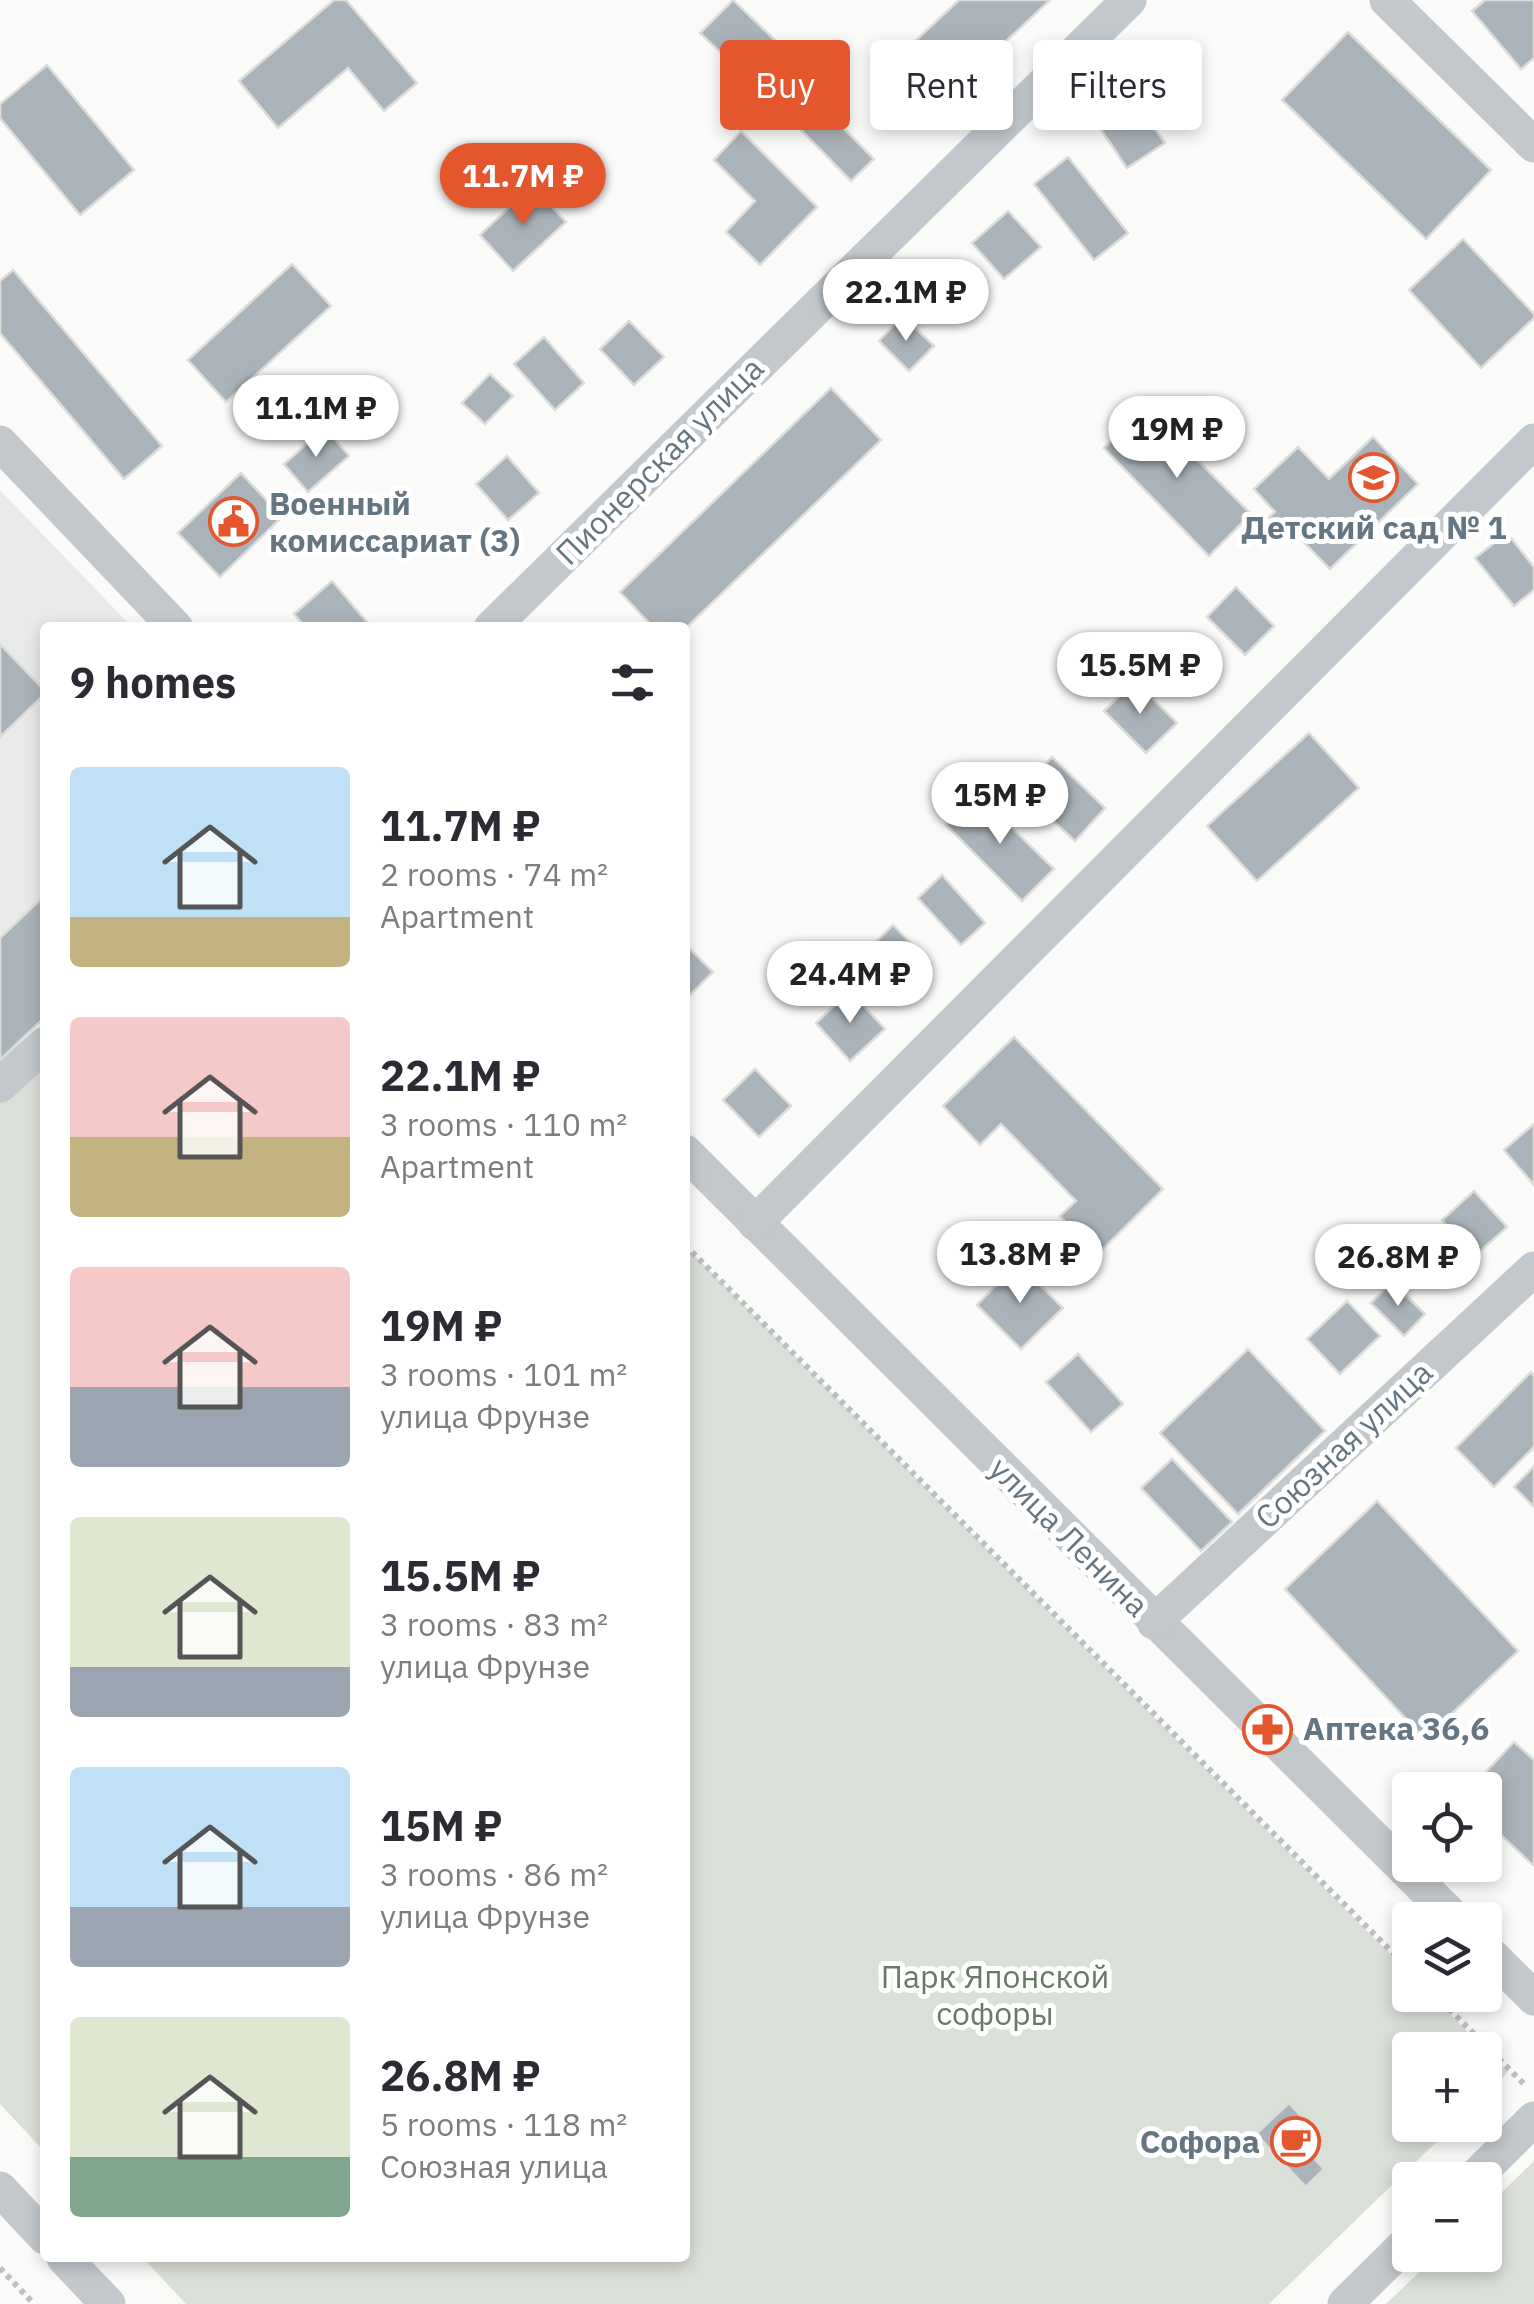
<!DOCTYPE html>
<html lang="en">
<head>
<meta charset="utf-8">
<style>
  :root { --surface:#fff; --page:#f2f2f3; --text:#2b2b33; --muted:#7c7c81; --accent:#e4572e }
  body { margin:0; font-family:"IBM Plex Sans",sans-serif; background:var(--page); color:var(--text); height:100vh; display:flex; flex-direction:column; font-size:38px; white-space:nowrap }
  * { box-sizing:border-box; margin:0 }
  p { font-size:32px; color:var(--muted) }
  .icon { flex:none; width:55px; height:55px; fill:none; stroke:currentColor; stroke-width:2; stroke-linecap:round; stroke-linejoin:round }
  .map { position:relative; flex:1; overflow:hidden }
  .sheet { position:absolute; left:40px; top:622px; width:650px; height:1640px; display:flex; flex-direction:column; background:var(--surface); border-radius:10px; box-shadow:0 5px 15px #0003 }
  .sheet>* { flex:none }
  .hud { position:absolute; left:720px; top:40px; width:662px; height:90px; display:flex; gap:20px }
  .fabs { position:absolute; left:1392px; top:1772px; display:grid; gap:20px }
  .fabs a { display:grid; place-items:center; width:110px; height:110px; border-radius:10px; background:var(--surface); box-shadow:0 5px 15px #0003; font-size:50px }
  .price { position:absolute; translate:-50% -85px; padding:0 22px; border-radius:35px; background:#fff; color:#222; font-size:32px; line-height:65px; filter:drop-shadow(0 2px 5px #0008) }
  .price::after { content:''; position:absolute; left:50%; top:60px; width:30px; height:22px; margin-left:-15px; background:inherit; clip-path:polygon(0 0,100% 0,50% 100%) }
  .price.active { background:var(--accent); color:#fff }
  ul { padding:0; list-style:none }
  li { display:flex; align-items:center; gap:30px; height:250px; padding:0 30px }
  li span { display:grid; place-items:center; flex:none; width:280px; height:200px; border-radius:10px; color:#555 }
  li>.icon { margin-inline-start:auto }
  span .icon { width:120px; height:120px; fill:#fffc; stroke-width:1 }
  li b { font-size:42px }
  h2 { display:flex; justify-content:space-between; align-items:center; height:120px; padding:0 30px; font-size:42px }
  .pill { padding:0 35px; border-radius:10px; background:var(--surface); box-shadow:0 5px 15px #0003; font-size:35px; line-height:90px }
  .pill.active { background:var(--accent); color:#fff }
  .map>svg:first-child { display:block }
</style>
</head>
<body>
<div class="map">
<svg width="1534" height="2304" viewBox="0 0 1534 2304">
  <rect width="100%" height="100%" fill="#fafaf8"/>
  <polygon fill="#e8e9e9" points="0,490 132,627 45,628 45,1016 0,1056"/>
  <g fill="#dadfd7">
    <polygon points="45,1057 45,2152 0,2104 0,1100"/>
    <polygon points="685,1246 1410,1974 1410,1995 1431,1995 1508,2072 1485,2095 1485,2050 1410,2050 1410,2125 1454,2125 1269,2304 186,2304 143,2258 685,2258"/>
    <polygon points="1534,2161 1534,2304 1386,2304 1437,2255 1485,2255 1485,2209"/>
  </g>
  <g fill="#aab3b9" stroke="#dcdcda" stroke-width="2.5">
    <polygon points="334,0 346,0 417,83 384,111 348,68 278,128 239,81"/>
    <polygon points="733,0 808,72 776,105 700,33"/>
    <polygon points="959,0 1050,0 939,104 897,58"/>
    <polygon points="1485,0 1534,0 1534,58 1521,69 1472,11"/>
    <polygon points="1348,32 1491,170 1426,239 1282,100"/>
    <polygon points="47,65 134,170 80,215 0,118 0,104"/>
    <polygon points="1124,84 1165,143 1127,168 1087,109"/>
    <polygon points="821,105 874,159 851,181 799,128"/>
    <polygon points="741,131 817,207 760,265 726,232 755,201 714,160"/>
    <polygon points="1068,157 1128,233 1094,260 1034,184"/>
    <polygon points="532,186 566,222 513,271 480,235"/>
    <polygon points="1008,211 1041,247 1004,279 972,243"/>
    <polygon points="1463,239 1534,314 1534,318 1481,368 1409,290"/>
    <polygon points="292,264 331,306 226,402 188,360"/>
    <polygon points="13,270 162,446 124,479 0,333 0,281"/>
    <polygon points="903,316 934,346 909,371 879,341"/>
    <polygon points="629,321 664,357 634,385 600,349"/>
    <polygon points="544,337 584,383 555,410 514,364"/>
    <polygon points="490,374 513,396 485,424 462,403"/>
    <polygon points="831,388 881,440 685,629 654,628 620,592"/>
    <polygon points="1145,407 1251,514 1209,556 1104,448"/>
    <polygon points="325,428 349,456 308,492 284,464"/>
    <polygon points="1373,437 1418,484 1330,569 1289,527 1276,539 1262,524 1275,512 1254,489 1298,447 1329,479"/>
    <polygon points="507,456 539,493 508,520 476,484"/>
    <polygon points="241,473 282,517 220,577 178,533"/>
    <polygon points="1507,533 1534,567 1534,590 1514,606 1475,558"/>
    <polygon points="332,581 372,628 306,628 294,614"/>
    <polygon points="1236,587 1274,626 1245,655 1207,617"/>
    <polygon points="0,644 45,691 45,694 0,737"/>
    <polygon points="1135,681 1177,723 1146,753 1104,711"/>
    <polygon points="1309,733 1359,788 1257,881 1207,826"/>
    <polygon points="1052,757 1105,808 1075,841 1021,791"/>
    <polygon points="977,794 1054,869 1022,901 946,825"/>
    <polygon points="942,875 985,923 961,945 918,898"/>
    <polygon points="45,895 45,1017 0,1060 0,938"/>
    <polygon points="893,925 931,964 895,1000 857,961"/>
    <polygon points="685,944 713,972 685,1000"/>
    <polygon points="850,991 885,1029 850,1061 816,1023"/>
    <polygon points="1014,1037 1163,1189 1097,1255 1060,1216 1076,1201 1001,1124 980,1145 943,1106"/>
    <polygon points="755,1069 791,1106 759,1137 723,1100"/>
    <polygon points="1534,1124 1534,1185 1504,1150"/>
    <polygon points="1474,1191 1507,1227 1475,1256 1442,1220"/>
    <polygon points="1018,1263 1063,1308 1021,1349 977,1305"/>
    <polygon points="1392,1282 1425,1314 1404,1336 1371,1303"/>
    <polygon points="1347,1301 1380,1336 1340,1374 1307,1339"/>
    <polygon points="1248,1349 1325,1431 1238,1514 1160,1433"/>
    <polygon points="1078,1354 1123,1404 1091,1432 1046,1382"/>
    <polygon points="1531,1372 1534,1376 1534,1447 1494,1487 1456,1448"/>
    <polygon points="1172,1459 1232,1522 1201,1551 1141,1488"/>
    <polygon points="1534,1466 1534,1507 1514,1487"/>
    <polygon points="1377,1501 1518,1651 1425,1739 1285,1589"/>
    <polygon points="1514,1742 1534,1760 1534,1866 1485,1820 1485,1790 1469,1790"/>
    <polygon points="1289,2103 1324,2141 1310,2154 1324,2169 1306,2187 1256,2134"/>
  </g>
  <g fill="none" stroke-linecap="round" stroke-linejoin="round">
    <g stroke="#bbbfc2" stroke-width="6" stroke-dasharray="5 5" stroke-linecap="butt">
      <polyline points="685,1245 1410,1970"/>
      <polyline points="1435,1995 1526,2086"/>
      <polyline points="0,2268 34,2304"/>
    </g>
    <g stroke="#c3c8cc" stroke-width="35">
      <polyline points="1387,0 1534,145"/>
      <polyline points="0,443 176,628"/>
      <polyline points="491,628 1129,0"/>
      <polyline points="0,1085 45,1044"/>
      <polyline points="685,1152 1456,1920"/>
      <polyline points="755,1223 1534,441"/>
      <polyline points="1154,1622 1534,1269"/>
      <polyline points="1485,1949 1534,1998"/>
      <polyline points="1472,2180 1534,2119"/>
      <polyline points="0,2189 45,2237"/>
      <polyline points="64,2258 108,2304"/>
      <polyline points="1345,2304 1410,2240"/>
    </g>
  </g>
  <defs>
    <symbol id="school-ring" viewBox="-11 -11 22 22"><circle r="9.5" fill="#fff" stroke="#e4572e" stroke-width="1.5"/><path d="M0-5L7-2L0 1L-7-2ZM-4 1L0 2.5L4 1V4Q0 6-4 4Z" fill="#e4572e"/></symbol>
    <symbol id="civic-ring" viewBox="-11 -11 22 22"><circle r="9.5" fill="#fff" stroke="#e4572e" stroke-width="1.5"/><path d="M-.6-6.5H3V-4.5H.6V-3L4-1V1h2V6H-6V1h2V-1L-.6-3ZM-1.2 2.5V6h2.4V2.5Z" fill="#e4572e"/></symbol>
    <symbol id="pharmacy-ring" viewBox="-11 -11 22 22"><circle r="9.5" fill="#fff" stroke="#e4572e" stroke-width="1.5"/><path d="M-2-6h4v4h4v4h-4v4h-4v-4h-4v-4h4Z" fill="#e4572e"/></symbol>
    <symbol id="cafe-ring" viewBox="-11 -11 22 22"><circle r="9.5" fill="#fff" stroke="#e4572e" stroke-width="1.5"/><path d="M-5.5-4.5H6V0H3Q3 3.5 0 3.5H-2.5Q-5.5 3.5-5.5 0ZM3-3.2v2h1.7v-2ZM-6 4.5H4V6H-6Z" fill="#e4572e"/></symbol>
  </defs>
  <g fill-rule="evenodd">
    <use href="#school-ring" x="1346" y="450" width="55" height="55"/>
    <use href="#civic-ring" x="206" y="494" width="55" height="55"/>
    <use href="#pharmacy-ring" x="1240" y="1702" width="55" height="55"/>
    <use href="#cafe-ring" x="1268" y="2114" width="55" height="55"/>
  </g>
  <g text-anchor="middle" stroke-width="10" stroke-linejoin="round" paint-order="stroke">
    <g font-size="32" fill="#657683" stroke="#fff">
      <text transform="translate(660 461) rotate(-45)" y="11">Пионерская улица</text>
      <text transform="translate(1344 1445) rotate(-43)" y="11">Союзная улица</text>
      <text transform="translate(1069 1537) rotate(45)" y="11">улица Ленина</text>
    </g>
    <g font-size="32" font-weight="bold" fill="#657683" stroke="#fff" text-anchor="start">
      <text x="269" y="515">Военный<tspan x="269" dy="37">комиссариат (3)</tspan></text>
      <text x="1374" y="539" text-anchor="middle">Детский сад № 1</text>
      <text x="1303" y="1740">Аптека 36,6</text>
      <text x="1260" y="2153" text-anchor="end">Софора</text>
    </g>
    <g font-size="32" fill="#687a64" stroke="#fff">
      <text x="995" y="1988">Парк Японской<tspan x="995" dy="37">софоры</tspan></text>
    </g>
  </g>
</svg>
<div class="fabs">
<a><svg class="icon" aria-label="locate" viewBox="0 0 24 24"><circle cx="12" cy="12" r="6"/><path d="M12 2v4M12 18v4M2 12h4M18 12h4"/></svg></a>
<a><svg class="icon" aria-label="layers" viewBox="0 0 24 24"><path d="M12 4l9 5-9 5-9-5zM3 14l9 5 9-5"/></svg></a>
<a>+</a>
<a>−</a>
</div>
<b class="price active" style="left:523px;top:228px">11.7M ₽</b>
<b class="price" style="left:906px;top:344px">22.1M ₽</b>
<b class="price" style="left:316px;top:460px">11.1M ₽</b>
<b class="price" style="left:1177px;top:481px">19M ₽</b>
<b class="price" style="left:1140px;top:717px">15.5M ₽</b>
<b class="price" style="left:1000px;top:847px">15M ₽</b>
<b class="price" style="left:850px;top:1026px">24.4M ₽</b>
<b class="price" style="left:1020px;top:1306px">13.8M ₽</b>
<b class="price" style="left:1398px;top:1309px">26.8M ₽</b>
<div class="hud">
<a class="pill active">Buy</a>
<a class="pill">Rent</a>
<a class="pill">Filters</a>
</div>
<section class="sheet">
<h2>9 homes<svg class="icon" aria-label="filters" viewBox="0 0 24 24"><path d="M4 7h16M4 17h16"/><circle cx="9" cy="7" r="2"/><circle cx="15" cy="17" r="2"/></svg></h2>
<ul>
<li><span style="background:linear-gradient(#bfe0f5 75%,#c2b280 0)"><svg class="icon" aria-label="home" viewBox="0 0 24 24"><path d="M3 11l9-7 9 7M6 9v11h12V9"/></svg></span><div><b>11.7M ₽</b><p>2 rooms · 74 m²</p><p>Apartment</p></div></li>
<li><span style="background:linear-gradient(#f6c9c9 60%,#c2b280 0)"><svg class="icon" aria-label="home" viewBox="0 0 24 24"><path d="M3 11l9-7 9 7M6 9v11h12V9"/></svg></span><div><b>22.1M ₽</b><p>3 rooms · 110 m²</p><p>Apartment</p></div></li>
<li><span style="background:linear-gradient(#f6c9c9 60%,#9aa5b1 0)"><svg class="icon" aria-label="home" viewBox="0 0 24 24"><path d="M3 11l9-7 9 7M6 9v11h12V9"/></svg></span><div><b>19M ₽</b><p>3 rooms · 101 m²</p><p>улица Фрунзе</p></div></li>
<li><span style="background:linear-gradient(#dfe7d0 75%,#9aa5b1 0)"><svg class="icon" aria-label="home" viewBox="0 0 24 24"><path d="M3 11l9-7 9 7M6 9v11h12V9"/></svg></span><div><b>15.5M ₽</b><p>3 rooms · 83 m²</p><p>улица Фрунзе</p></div></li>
<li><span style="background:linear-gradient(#bfe0f5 70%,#9aa5b1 0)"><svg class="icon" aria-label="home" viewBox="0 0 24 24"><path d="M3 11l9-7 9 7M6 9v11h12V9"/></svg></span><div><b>15M ₽</b><p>3 rooms · 86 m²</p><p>улица Фрунзе</p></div></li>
<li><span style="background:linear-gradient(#dfe7d0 70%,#7fa58c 0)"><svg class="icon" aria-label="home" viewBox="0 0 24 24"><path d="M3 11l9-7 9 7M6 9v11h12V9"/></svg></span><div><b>26.8M ₽</b><p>5 rooms · 118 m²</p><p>Союзная улица</p></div></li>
</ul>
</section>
</div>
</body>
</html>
